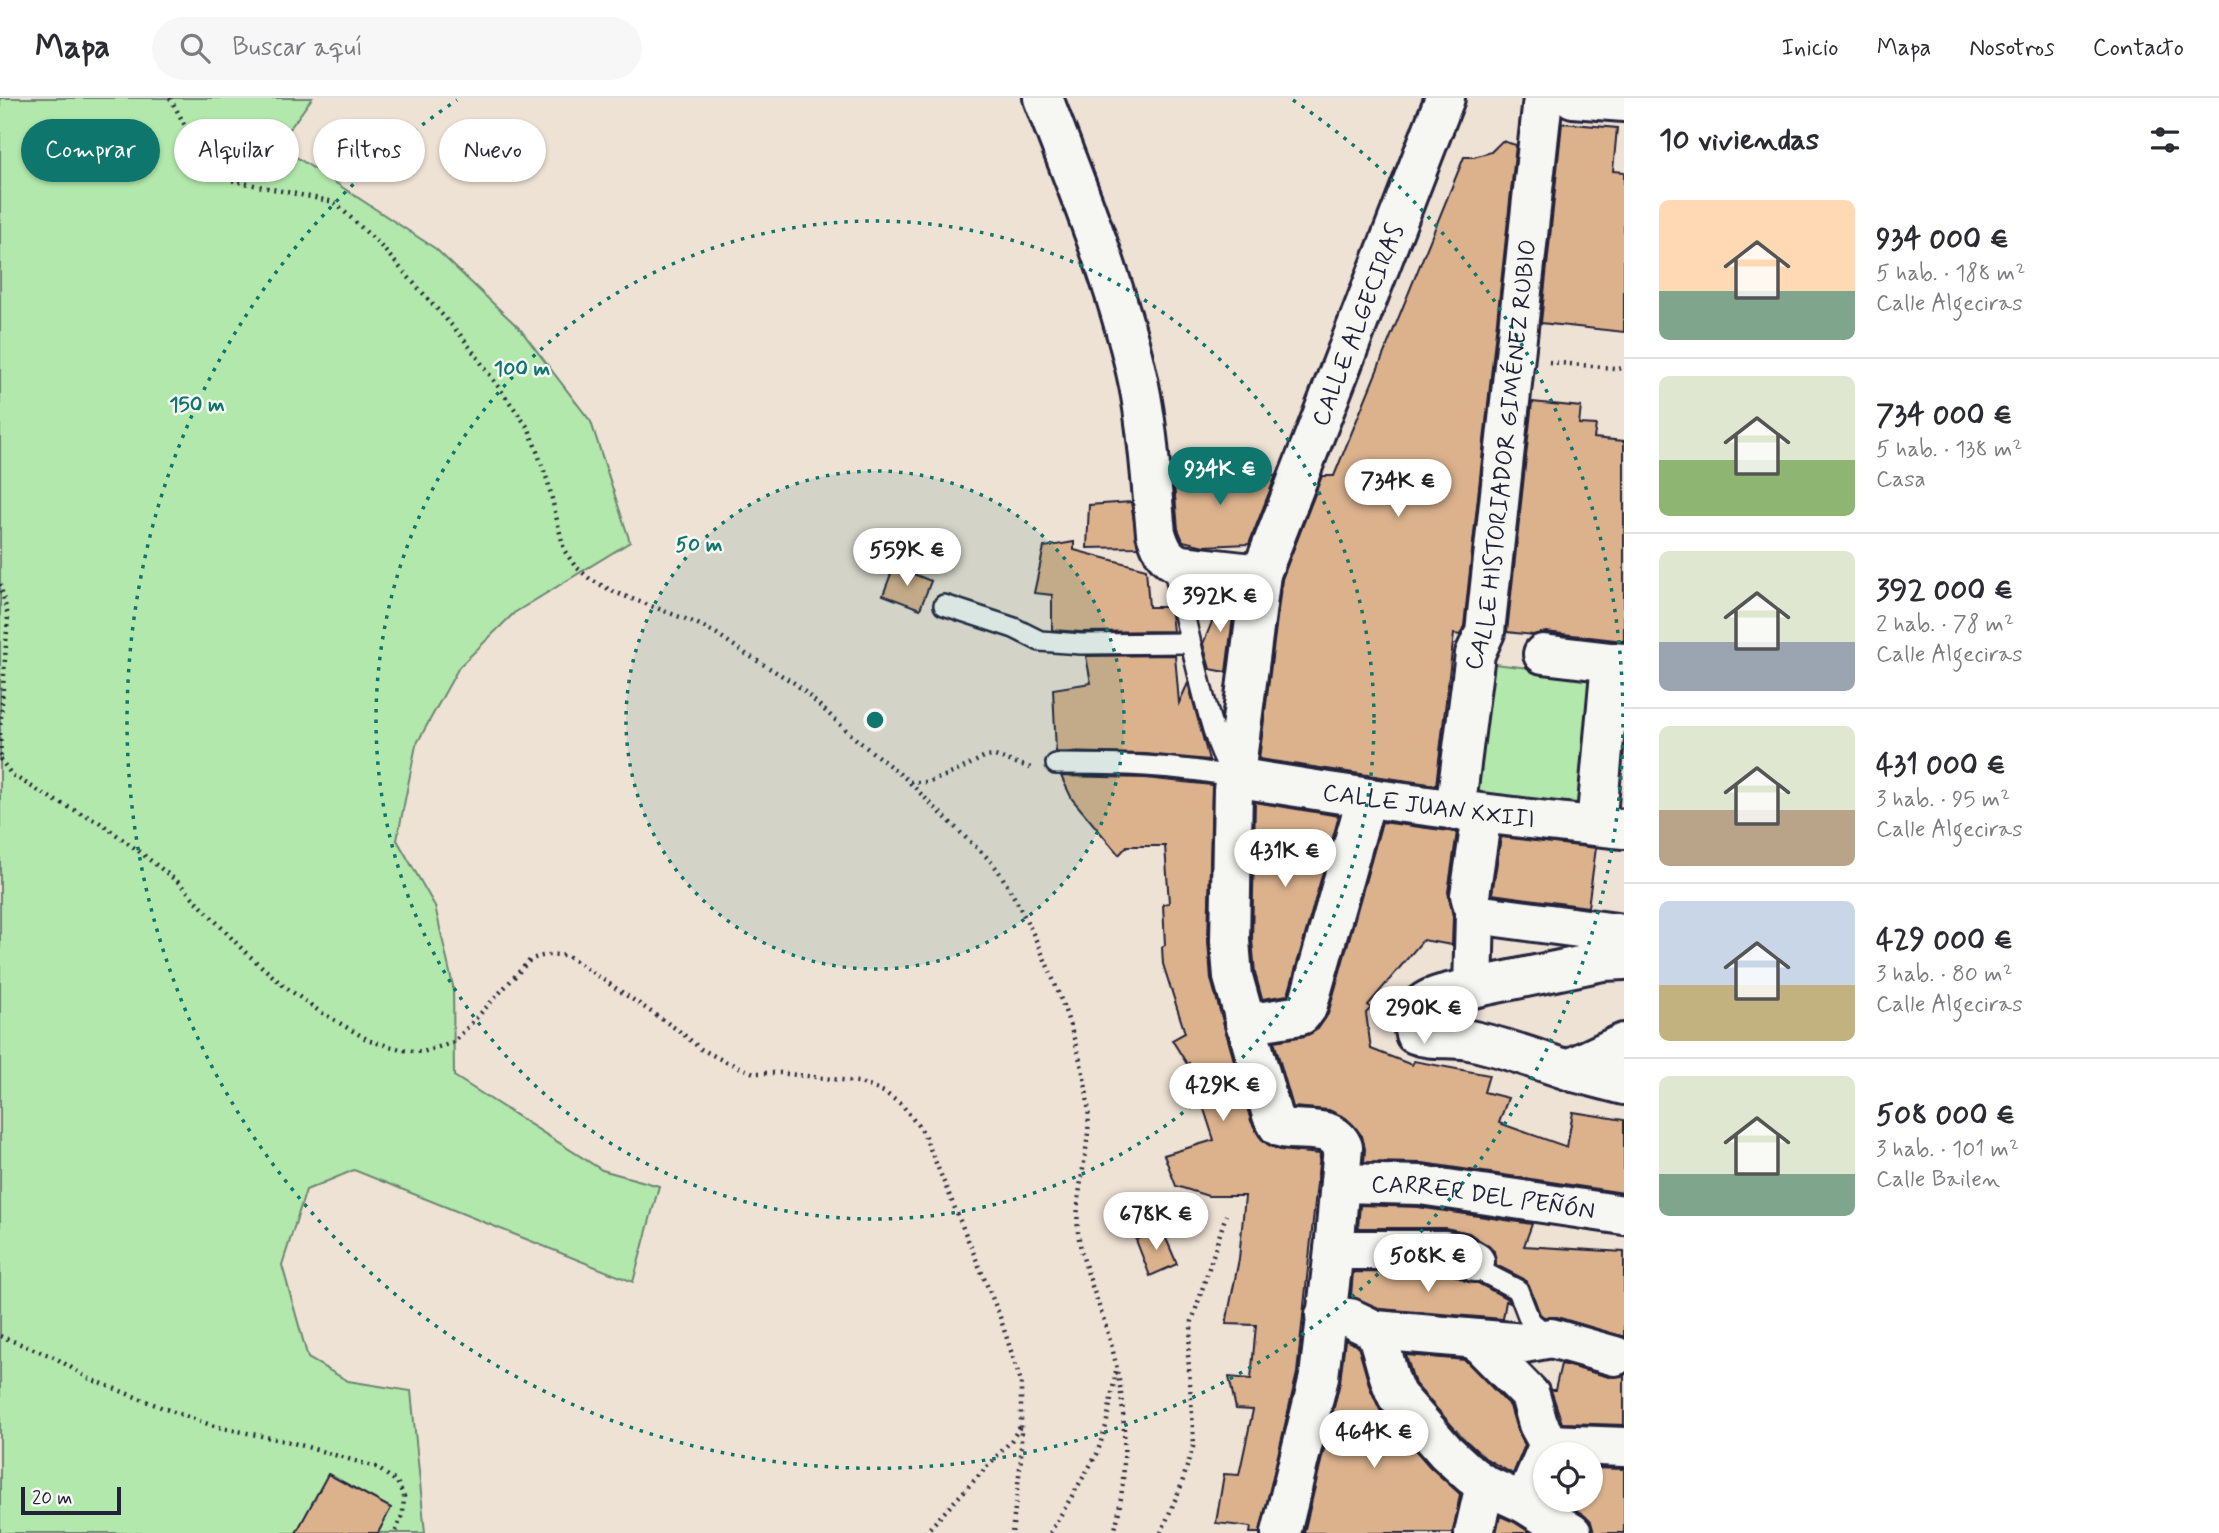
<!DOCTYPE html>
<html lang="es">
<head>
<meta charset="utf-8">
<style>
  :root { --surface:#fff; --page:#f7f7f7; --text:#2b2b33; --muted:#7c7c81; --line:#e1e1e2; --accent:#0f766e }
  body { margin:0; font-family:Mynerve,sans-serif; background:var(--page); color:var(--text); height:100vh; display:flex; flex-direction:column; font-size:26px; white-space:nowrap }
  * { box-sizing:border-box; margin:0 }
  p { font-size:23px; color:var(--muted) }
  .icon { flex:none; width:38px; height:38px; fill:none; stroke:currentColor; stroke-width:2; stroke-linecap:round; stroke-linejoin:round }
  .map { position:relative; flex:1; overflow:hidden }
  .sheet { display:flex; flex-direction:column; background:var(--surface); width:595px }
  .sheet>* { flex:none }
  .top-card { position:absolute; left:21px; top:21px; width:665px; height:63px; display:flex; gap:14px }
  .tools { position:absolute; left:1533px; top:1344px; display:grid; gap:14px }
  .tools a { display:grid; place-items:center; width:70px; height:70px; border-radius:50%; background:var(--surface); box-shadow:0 2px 5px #0004; font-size:35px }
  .scale { position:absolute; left:21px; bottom:18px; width:100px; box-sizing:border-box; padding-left:7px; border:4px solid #22223b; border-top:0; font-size:19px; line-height:24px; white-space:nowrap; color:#22223b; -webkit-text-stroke:5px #f6f6f2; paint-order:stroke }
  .price { position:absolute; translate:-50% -60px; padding:0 16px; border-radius:24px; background:#fff; color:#222; font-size:23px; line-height:46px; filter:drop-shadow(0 2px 4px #0008) }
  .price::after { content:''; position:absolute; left:50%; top:42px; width:21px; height:16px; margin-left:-10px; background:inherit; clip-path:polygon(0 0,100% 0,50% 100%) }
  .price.selected { background:var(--accent); color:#fff }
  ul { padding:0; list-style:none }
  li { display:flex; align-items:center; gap:21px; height:175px; padding:0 35px }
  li+li { border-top:2px solid var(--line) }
  li span { display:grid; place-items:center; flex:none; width:196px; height:140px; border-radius:10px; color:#555 }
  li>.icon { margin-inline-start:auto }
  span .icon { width:84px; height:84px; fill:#fffc; stroke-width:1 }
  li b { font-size:30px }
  h2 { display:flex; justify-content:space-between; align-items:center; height:84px; padding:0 35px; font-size:30px }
  .chip { padding:0 24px; border-radius:32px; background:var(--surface); box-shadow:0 2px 5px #0004; font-size:24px; line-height:63px }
  .chip.selected { background:var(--accent); color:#fff }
  header { display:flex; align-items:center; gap:42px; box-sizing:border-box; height:98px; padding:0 35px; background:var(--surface); border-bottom:2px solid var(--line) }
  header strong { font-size:33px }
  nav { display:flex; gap:38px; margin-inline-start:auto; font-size:24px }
  .search { width:490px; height:63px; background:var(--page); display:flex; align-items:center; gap:18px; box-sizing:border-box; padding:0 24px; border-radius:38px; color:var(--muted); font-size:26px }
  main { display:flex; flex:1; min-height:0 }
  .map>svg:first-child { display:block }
</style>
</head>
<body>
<header>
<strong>Mapa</strong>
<div class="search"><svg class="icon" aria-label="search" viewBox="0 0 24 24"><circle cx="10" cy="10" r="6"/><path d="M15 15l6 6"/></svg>Buscar aquí</div>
<nav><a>Inicio</a><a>Mapa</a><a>Nosotros</a><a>Contacto</a></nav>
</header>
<main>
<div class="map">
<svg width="1624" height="1435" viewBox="0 0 1624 1435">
  <rect width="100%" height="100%" fill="#eee2d4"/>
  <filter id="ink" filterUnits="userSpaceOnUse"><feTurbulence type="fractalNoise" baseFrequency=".0143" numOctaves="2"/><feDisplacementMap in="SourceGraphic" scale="14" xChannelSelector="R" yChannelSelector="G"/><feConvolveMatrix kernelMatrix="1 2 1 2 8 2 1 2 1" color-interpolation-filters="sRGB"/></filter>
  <g filter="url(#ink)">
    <g fill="#b2e8ab" stroke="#6a8573" stroke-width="2">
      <polygon points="0,0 312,0 278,47 436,151 520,231 591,324 630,444 514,515 459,569 416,647 397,742 435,808 453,888 454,978 602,1072 659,1088 633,1184 354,1072 306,1092 282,1167 308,1260 348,1283 411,1293 425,1435 0,1435"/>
      <polygon points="1485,565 1593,577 1580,713 1469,701"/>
    </g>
    <g fill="#dcb28d" stroke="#22223b" stroke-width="2">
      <polygon points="1562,25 1617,30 1613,73 1624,74 1624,234 1541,225"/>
      <polygon points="1502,43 1516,47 1464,528 1460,537 1454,536 1436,687 1259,661 1282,481 1322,378 1334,378 1464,59 1474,59 1491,54"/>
      <polygon points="1532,304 1581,309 1579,326 1596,327 1594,340 1624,343 1624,543 1546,534 1533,537 1507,534"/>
      <polygon points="1173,375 1276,377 1249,446 1204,448 1183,443 1178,431"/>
      <polygon points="1131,404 1138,449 1087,450 1089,407"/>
      <polygon points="1074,444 1074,452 1146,471 1149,509 1170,509 1173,533 1081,534 1052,532 1052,497 1034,495 1044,449"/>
      <polygon points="894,468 931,483 920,511 883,497"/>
      <polygon points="1224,494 1236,495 1226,574 1210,571 1203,546"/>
      <polygon points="1175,557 1179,605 1188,585 1209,662 1146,656 1056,654 1053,591 1091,585 1086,558"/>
      <polygon points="1061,678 1145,680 1212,687 1208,843 1211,881 1251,1023 1259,1038 1270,1048 1280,1052 1320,1056 1297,1275 1260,1435 1250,1435 1251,1429 1216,1425 1224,1376 1239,1377 1253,1312 1236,1311 1229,1279 1251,1281 1256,1227 1226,1226 1239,1161 1245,1098 1208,1098 1176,1088 1164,1057 1214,1042 1189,965 1187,966 1172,942 1185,935 1163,866 1162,849 1165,847 1163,806 1169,805 1165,748 1127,748 1119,757 1072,701"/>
      <polygon points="1255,704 1339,718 1288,897 1262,901 1255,875 1252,842"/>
      <polygon points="1382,724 1457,734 1448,794 1453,819 1452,847 1423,842 1368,907 1371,910 1366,915 1371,951 1412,967 1414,963 1489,977 1484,994 1508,1000 1499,1025 1567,1049 1573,1014 1624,1022 1624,1095 1423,1065 1364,1064 1365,1051 1362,1038 1346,1020 1329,1012 1293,1009 1274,943 1305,938 1318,931 1328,916"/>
      <polygon points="1501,739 1596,750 1588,809 1492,796"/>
      <polygon points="1360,1107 1418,1109 1532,1126 1524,1148 1624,1154 1624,1239 1557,1219 1544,1219 1540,1216 1529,1187 1524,1181 1496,1167 1494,1153 1469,1135 1445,1130 1358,1130"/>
      <polygon points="1162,1131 1177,1166 1150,1178 1136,1142"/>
      <polygon points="1353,1174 1451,1175 1465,1183 1478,1185 1508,1201 1510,1205 1506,1203 1503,1221 1381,1211 1351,1198"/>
      <polygon points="1345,1242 1358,1248 1370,1290 1380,1312 1430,1369 1460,1396 1453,1435 1304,1435 1340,1284"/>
      <polygon points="1406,1257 1465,1262 1510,1308 1517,1332 1525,1347 1513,1376 1485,1360 1462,1339 1415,1286"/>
      <polygon points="1561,1266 1609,1279 1624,1277 1624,1327 1562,1325 1551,1292 1555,1292"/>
      <polygon points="1591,1370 1624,1371 1624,1435 1594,1435 1591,1424 1584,1417 1560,1402 1591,1402"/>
      <polygon points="328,1376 391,1410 378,1435 296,1435"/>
      <polygon points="1500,1418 1514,1424 1531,1435 1496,1435"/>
    </g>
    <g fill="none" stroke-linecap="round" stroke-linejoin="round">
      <defs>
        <g id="lane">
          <path d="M 1172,463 C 1182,508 1192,552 1203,595 C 1210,622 1216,648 1230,672"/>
          <polyline points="944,507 1014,530 1040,543 1081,546 1190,545"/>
          <path d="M 1056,666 C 1116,666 1176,667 1235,679"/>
          <polyline points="1475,1164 1481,1173 1518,1192 1530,1223 1551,1240"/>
        </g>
        <g id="street">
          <path d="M 1043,0 C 1078,92 1119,191 1139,287 C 1149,336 1151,386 1156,435 C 1161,451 1165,461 1181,467 L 1261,476"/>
          <polyline points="1573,0 1624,4"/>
          <polyline points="1543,556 1611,564"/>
          <path id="s1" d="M 1235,679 C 1364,701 1493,718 1624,731"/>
          <path id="s2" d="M 1455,713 L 1475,556 L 1485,534 L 1543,0"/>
          <polyline points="1482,717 1470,797 1475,816 1624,836"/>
          <polyline points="1596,728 1611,564 1624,565"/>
          <polyline points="1475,816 1473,890 1603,863 1624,862"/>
          <path d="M 1473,890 C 1446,896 1403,899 1415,936 C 1432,943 1451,938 1469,942 C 1505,949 1540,963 1574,974 L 1577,967 L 1624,945"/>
          <polyline points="1245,926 1301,917 1307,910 1366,701"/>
          <polyline points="1574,974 1624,987"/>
          <path id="s3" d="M 1340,1085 L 1420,1087 L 1624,1117"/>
          <polyline points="1334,1152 1445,1152 1458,1154 1475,1164"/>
          <path d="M 1325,1217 L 1350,1220 L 1375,1232 C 1384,1253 1386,1278 1397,1298 L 1446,1354 L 1471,1377 L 1485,1387 L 1524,1405 L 1572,1435"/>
          <polyline points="1375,1232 1524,1245 1551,1240 1615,1258"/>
          <polyline points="1475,1241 1530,1297 1538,1326 1549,1346"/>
          <polyline points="1524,1405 1549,1346 1624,1349"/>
          <path id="s4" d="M 1281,1435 L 1319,1279 L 1334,1152 L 1343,1049 C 1333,1026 1304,1034 1283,1030 L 1278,1028 L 1272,1017 L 1233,879 L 1230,843 L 1233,692 L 1261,476 L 1445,0"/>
          <polyline points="1474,1435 1485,1387"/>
        </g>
      </defs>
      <use href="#lane" stroke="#22223b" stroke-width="24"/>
      <use href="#street" stroke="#22223b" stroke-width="44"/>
      <g stroke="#22223b" stroke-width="4.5" stroke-dasharray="2 5" stroke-linecap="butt">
        <path d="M 170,0 C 187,30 201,63 230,82 L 334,104 L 378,145 L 463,240 L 529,331 L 548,384 L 564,452 L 575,468 L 590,481 L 614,494 L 696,525 L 717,536 L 746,556 L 796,586 L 857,642 L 910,684 L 929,684 L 955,674 L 984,659 L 995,658 L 1031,670"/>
        <polyline points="1549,264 1624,271"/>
        <polyline points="0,486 8,518 0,632"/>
        <polyline points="0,635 1,663"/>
        <path d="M 0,661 L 12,677 L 54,702 L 99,724 L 136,751 L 178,784 L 244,853 L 284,888 L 319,913 L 370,943 L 404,952 L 423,954 L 454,944 L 530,862 C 544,856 554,856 568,858 L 678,932 L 701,951 L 724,963 L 754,975 L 780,975 L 858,984 L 884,994 L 902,1007 L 923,1034 L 999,1216 L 1021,1284 L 1021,1361 L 1012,1435"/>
        <path d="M 910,685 C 929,704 948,722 967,741 C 977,750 989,760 997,771 C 1035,828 1082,939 1088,1007 C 1092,1049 1074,1092 1078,1134 C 1082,1167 1099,1204 1108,1236 C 1127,1295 1130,1375 1114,1435"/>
        <polyline points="0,1238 54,1259 88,1280 171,1313 214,1328 290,1344 376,1369 397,1384 404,1398 403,1415 395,1435"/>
        <polyline points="925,1435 1011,1343 1021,1327"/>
        <polyline points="1050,1435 1097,1356 1106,1328 1116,1273"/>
        <polyline points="1161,1435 1181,1388 1194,1346 1188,1257 1192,1223 1226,1117"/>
      </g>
      <use href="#lane" stroke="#f6f6f2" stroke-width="19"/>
      <use href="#street" stroke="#f6f6f2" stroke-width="38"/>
    </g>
  </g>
  <circle cx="875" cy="622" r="249" fill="#0f766e" fill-opacity=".12"/>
  <g fill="none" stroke="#0f766e" stroke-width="3.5" stroke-dasharray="3.5 7">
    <circle cx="875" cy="622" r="249"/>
    <circle cx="875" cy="622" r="499"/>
    <path d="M1293 2A748 748 0 1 1 457 2"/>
  </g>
  <g text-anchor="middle" stroke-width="5" stroke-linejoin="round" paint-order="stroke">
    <g font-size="24" fill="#22223b" stroke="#f6f6f2">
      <text dy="8" stroke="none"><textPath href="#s4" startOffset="1292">CALLE ALGECIRAS</textPath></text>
      <text dy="8" stroke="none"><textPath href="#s2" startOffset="360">CALLE HISTORIADOR GIMÉNEZ RUBIO</textPath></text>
      <text dy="8" stroke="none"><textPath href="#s1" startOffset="196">CALLE JUAN XXIII</textPath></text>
      <text dy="8" stroke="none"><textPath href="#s3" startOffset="144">CARRER DEL PEÑÓN</textPath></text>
    </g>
  </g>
  <circle cx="875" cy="622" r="10" fill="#0f766e" stroke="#f6f6f2" stroke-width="3.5"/>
  <g font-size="21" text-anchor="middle" font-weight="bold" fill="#0f766e" stroke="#f6f6f2" stroke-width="5" stroke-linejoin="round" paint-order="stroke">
    <text x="522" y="277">100 m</text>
    <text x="197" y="313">150 m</text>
    <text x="699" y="453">50 m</text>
  </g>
</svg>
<div class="tools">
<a><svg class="icon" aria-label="locate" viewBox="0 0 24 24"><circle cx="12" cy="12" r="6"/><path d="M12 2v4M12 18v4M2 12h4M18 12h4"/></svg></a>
</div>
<div class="scale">20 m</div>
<b class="price selected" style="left:1220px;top:409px">934K €</b>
<b class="price" style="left:1398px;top:421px">734K €</b>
<b class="price" style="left:907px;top:490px">559K €</b>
<b class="price" style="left:1220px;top:536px">392K €</b>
<b class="price" style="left:1285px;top:791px">431K €</b>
<b class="price" style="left:1424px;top:948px">290K €</b>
<b class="price" style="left:1223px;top:1025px">429K €</b>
<b class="price" style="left:1156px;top:1154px">678K €</b>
<b class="price" style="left:1428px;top:1196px">508K €</b>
<b class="price" style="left:1374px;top:1372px">464K €</b>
<div class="top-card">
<a class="chip selected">Comprar</a>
<a class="chip">Alquilar</a>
<a class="chip">Filtros</a>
<a class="chip">Nuevo</a>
</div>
</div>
<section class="sheet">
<h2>10 viviendas<svg class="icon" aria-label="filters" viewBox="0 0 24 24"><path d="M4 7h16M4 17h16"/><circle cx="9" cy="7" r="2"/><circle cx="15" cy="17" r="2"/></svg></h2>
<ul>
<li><span style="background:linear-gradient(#ffd9b3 65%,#7fa58c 0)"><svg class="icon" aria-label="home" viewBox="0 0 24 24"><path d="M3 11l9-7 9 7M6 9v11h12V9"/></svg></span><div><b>934 000 €</b><p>5 hab. · 188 m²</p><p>Calle Algeciras</p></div></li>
<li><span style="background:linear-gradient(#dfe7d0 60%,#8fb573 0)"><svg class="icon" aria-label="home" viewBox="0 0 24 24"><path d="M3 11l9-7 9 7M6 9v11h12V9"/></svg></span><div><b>734 000 €</b><p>5 hab. · 138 m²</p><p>Casa</p></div></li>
<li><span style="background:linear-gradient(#dfe7d0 65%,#9aa5b1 0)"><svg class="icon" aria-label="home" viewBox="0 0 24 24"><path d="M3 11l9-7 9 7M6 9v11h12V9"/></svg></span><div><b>392 000 €</b><p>2 hab. · 78 m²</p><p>Calle Algeciras</p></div></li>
<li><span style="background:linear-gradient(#dfe7d0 60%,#b9a48a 0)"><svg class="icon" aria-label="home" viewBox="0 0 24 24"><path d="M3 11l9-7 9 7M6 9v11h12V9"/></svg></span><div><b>431 000 €</b><p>3 hab. · 95 m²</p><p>Calle Algeciras</p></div></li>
<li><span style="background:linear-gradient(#c9d6e8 60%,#c2b280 0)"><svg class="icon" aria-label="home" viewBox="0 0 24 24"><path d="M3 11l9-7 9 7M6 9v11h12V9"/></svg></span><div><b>429 000 €</b><p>3 hab. · 80 m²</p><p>Calle Algeciras</p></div></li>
<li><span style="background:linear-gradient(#dfe7d0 70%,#7fa58c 0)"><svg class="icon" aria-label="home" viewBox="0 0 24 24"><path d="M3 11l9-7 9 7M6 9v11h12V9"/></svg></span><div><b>508 000 €</b><p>3 hab. · 101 m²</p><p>Calle Bailen</p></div></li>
</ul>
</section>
</main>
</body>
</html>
